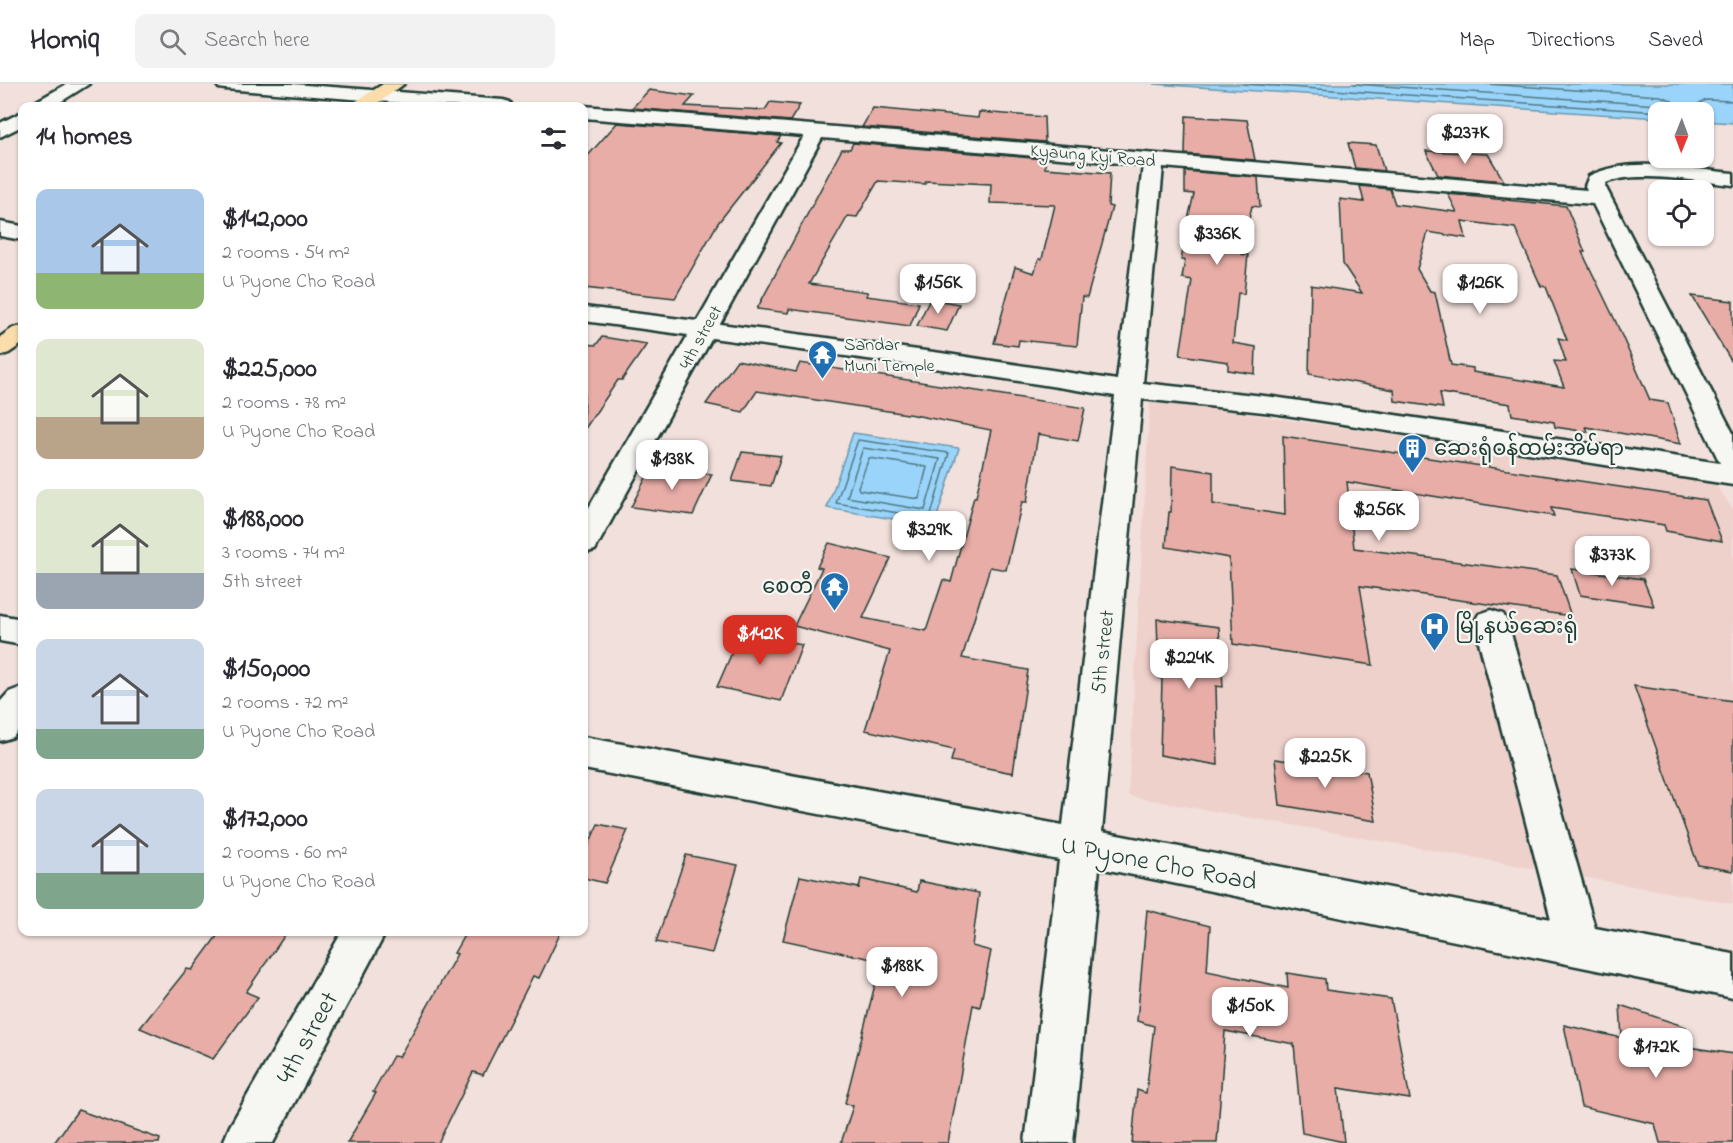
<!DOCTYPE html>
<html lang="en">
<head>
<meta charset="utf-8">
<style>
  :root { --surface:#fff; --page:#f2f2f3; --text:#2b2b33; --muted:#7c7c81; --line:#e1e1e2; --accent:#d93025 }
  body { margin:0; font-family:"Indie Flower","Noto Sans Myanmar",sans-serif; background:var(--page); color:var(--text); height:100vh; display:flex; flex-direction:column; font-size:22px; white-space:nowrap }
  * { box-sizing:border-box; margin:0 }
  p { font-size:20px; color:var(--muted) }
  .icon { flex:none; width:33px; height:33px; fill:none; stroke:currentColor; stroke-width:2; stroke-linecap:round; stroke-linejoin:round }
  .map { position:relative; flex:1; overflow:hidden }
  .sheet { position:absolute; left:18px; top:18px; width:570px; height:834px; display:flex; flex-direction:column; background:var(--surface); border-radius:12px; box-shadow:0 2px 4px #0004 }
  .sheet>* { flex:none }
  .needle { width:39px; rotate:181deg }
  .fabs { position:absolute; left:1648px; top:18px; display:grid; gap:12px }
  .fabs a { display:grid; place-items:center; width:66px; height:66px; border-radius:12px; background:var(--surface); box-shadow:0 2px 4px #0004; font-size:30px }
  .price { position:absolute; translate:-50% -51px; padding:0 14px; border-radius:12px; background:#fff; color:#222; font-size:20px; line-height:39px; filter:drop-shadow(0 2px 3px #0008) }
  .price::after { content:''; position:absolute; left:50%; top:36px; width:18px; height:14px; margin-left:-9px; background:inherit; clip-path:polygon(0 0,100% 0,50% 100%) }
  .price.current { background:var(--accent); color:#fff }
  ul { padding:0; list-style:none }
  li { display:flex; align-items:center; gap:18px; height:150px; padding:0 18px }
  li span { display:grid; place-items:center; flex:none; width:168px; height:120px; border-radius:12px; color:#555 }
  li>.icon { margin-inline-start:auto }
  span .icon { width:72px; height:72px; fill:#fffc; stroke-width:1 }
  li b { font-size:26px }
  h2 { display:flex; justify-content:space-between; align-items:center; height:72px; padding:0 18px; font-size:26px }
  header { display:flex; align-items:center; gap:36px; box-sizing:border-box; height:84px; padding:0 30px; background:var(--surface); border-bottom:2px solid var(--line) }
  header strong { font-size:28px }
  nav { display:flex; gap:33px; margin-inline-start:auto; font-size:21px }
  .search { width:420px; height:54px; background:var(--page); display:flex; align-items:center; gap:15px; box-sizing:border-box; padding:0 21px; border-radius:12px; color:var(--muted); font-size:22px }
  .map>svg:first-child { display:block }
</style>
</head>
<body>
<header>
<strong>Homiq</strong>
<div class="search"><svg class="icon" aria-label="search" viewBox="0 0 24 24"><circle cx="10" cy="10" r="6"/><path d="M15 15l6 6"/></svg>Search here</div>
<nav><a>Map</a><a>Directions</a><a>Saved</a></nav>
</header>
<div class="map">
<svg width="1733" height="1059" viewBox="0 0 1733 1059">
  <rect width="100%" height="100%" fill="#f2e0dc"/>
  <filter id="ink" filterUnits="userSpaceOnUse"><feTurbulence type="fractalNoise" baseFrequency=".0167" numOctaves="2"/><feDisplacementMap in="SourceGraphic" scale="12" xChannelSelector="R" yChannelSelector="G"/><feConvolveMatrix kernelMatrix="1 2 1 2 8 2 1 2 1" color-interpolation-filters="sRGB"/></filter>
  <g filter="url(#ink)">
    <polygon fill="#efd1cc" points="1150,316 1713,397 1733,425 1733,820 1128,712"/>
    <g fill="#9bd4fa" stroke="#6998ab" stroke-width="1.5">
      <polygon points="1154,0 1733,0 1733,39 1704,37 1704,28 1659,28 1659,34"/>
      <polygon points="853,349 959,364 934,442 827,424"/>
    </g>
    <g fill="none" stroke-linecap="round" stroke-linejoin="round">
      <g stroke="#517983" stroke-width="1.5">
        <polyline points="1243,0 1660,28"/>
        <polyline points="1354,0 1658,21 1666,23 1671,28"/>
        <polyline points="1487,0 1660,12 1671,16 1682,28 1706,16 1733,17"/>
        <polygon points="858,356 949,369 930,434 836,419"/>
        <polygon points="863,364 940,375 925,426 847,413"/>
        <polygon points="869,374 927,383 919,415 859,406 858,403"/>
      </g>
    </g>
    <g fill="#e8ada7" stroke="#1f3d34" stroke-width="1.5" fill-rule="evenodd">
      <polygon points="649,6 694,12 685,22 765,26 770,18 800,21 790,37 632,24"/>
      <polygon points="873,24 978,34 979,28 1044,33 1045,58 862,43"/>
      <polygon points="1186,32 1247,36 1255,76 1185,70"/>
      <polygon points="617,39 781,52 777,58 781,59 718,139 675,214 584,204 584,76"/>
      <polygon points="853,59 1045,75 1045,84 1110,89 1108,122 1112,123 1087,214 1082,213 1077,262 1019,256 1018,262 994,259 1015,183 1034,189 1039,175 1042,175 1055,121 990,119 991,100 926,97 925,100 878,97 857,133 848,132 809,200 868,208 866,212 919,219 910,242 789,225 788,229 757,225 842,65 850,65"/>
      <polygon points="1348,59 1376,61 1384,87 1355,84"/>
      <polygon points="1426,67 1488,70 1504,97 1438,91"/>
      <polygon points="1185,87 1258,93 1260,123 1252,122 1241,170 1248,171 1244,210 1238,209 1233,259 1256,263 1255,290 1228,286 1228,278 1180,271 1192,196 1182,194 1185,176 1181,176 1185,156 1183,156 1194,110 1185,109"/>
      <path d="M 1360,102 L 1390,105 L 1395,120 L 1457,128 L 1448,110 L 1566,122 L 1585,168 L 1582,168 L 1615,236 L 1650,316 L 1668,319 L 1681,360 L 1586,343 L 1588,348 L 1555,343 L 1554,338 L 1512,331 L 1510,320 L 1440,309 L 1443,324 L 1395,317 L 1394,306 L 1309,290 L 1311,201 L 1362,209 L 1343,180 L 1340,115 L 1364,118 ZM 1462,137 L 1515,144 L 1541,202 L 1546,203 L 1567,256 L 1558,254 L 1566,278 L 1554,277 L 1564,303 L 1473,288 L 1473,284 L 1451,281 L 1435,208 L 1430,207 L 1417,185 L 1428,148 L 1466,154 Z"/>
      <polygon points="1692,212 1733,217 1733,280"/>
      <polygon points="930,215 959,220 947,247 917,242"/>
      <polygon points="602,253 647,260 622,296 618,296 584,346 584,260 596,261"/>
      <polygon points="737,276 796,288 800,279 1085,324 1078,357 1038,350 1027,418 1022,418 1006,486 990,483 962,574 1028,586 1013,689 951,677 954,666 865,646 890,567 794,542 822,484 817,483 829,459 891,474 863,534 926,547 943,496 951,498 974,413 976,413 991,346 914,331 757,307 743,328 706,320"/>
      <polygon points="1283,352 1706,416 1722,457 1666,447 1664,441 1551,424 1554,432 1347,398 1354,464 1557,491 1571,532 1360,502 1373,581 1233,560 1229,474 1166,463 1169,428 1171,428 1172,382 1213,388 1213,420 1285,431"/>
      <polygon points="742,368 781,372 771,402 732,397"/>
      <polygon points="652,382 712,390 693,431 631,423"/>
      <polygon points="1572,485 1643,495 1654,522 1580,511"/>
      <polygon points="1157,535 1219,543 1223,603 1216,602 1218,681 1160,671 1162,595 1159,594"/>
      <polygon points="741,548 802,561 781,617 717,603"/>
      <polygon points="1634,602 1733,617 1733,787 1698,781"/>
      <polygon points="1275,675 1367,688 1376,737 1280,721"/>
      <polygon points="598,740 628,746 605,799 584,794 584,771"/>
      <polygon points="686,771 738,781 712,869 656,858"/>
      <polygon points="800,792 859,804 861,795 917,808 919,797 979,809 972,862 991,867 980,923 973,921 948,1059 841,1059 853,1022 845,1019 881,877 783,856"/>
      <polygon points="1147,826 1210,842 1207,887 1288,904 1287,889 1325,895 1326,906 1391,915 1410,1015 1338,1004 1344,1058 1302,1049 1294,960 1225,947 1217,1059 1132,1059 1137,1006 1146,1009 1154,942 1137,937"/>
      <polygon points="220,848 287,848 246,908 258,913 213,975 140,944 187,885 192,886"/>
      <polygon points="466,848 561,848 539,894 533,892 483,991 473,988 438,1059 347,1059 376,1009 373,1008 393,972 399,973 457,870 454,869"/>
      <polygon points="1620,921 1686,943 1689,963 1733,970 1733,1059 1660,1059 1655,1040 1581,1023 1564,941 1622,954"/>
      <polygon points="78,1026 160,1055 159,1059 54,1059"/>
    </g>
    <g fill="none" stroke-linecap="round" stroke-linejoin="round">
      <defs>
        <g id="minor">
          <polygon points="67,0 89,0 54,22 33,22 35,18"/>
          <polygon points="216,0 293,0 503,16 510,18 512,22 440,22 225,5 219,4"/>
          <path d="M 584,22 L 1587,106 L 1585,102 L 1589,92 C 1632,71 1687,85 1733,89 L 1733,101 C 1701,98 1634,86 1606,99 L 1605,102 L 1733,349 L 1733,401 L 1273,329 L 1142,315 L 1102,748 L 1551,835 L 1474,539 L 1479,530 L 1491,526 L 1503,530 L 1508,539 L 1595,844 L 1733,870 L 1733,914 L 1099,784 L 1073,1059 L 1025,1059 L 1059,776 L 584,685 L 584,653 L 1063,741 L 1115,312 L 941,285 L 712,254 L 595,466 L 584,469 L 584,432 L 688,251 L 584,237 L 584,223 L 697,237 L 804,52 L 584,34 ZM 822,54 L 1143,81 L 1117,296 L 941,269 L 720,240 ZM 1163,83 L 1593,120 L 1720,379 L 1273,313 L 1143,299 Z"/>
          <polygon points="22,28 22,42 0,53 0,39"/>
          <polygon points="0,138 22,142 22,156 0,152"/>
          <polygon points="0,531 22,535 22,561 0,557"/>
          <polygon points="22,603 22,642 13,653 0,657 0,618 9,608"/>
          <polygon points="342,848 386,848 273,1059 223,1059 230,1042"/>
        </g>
        <g id="major">
          <polygon points="383,0 404,0 374,22 353,22 355,18"/>
          <polygon points="22,242 22,260 9,269 0,272 0,253 13,244"/>
        </g>
      </defs>
      <use href="#minor" stroke="#1f3d34" stroke-width="5"/>
      <use href="#major" stroke="#1f3d34" stroke-width="5"/>
      <use href="#minor" fill="#f6f6f2" fill-rule="evenodd"/>
      <use href="#major" fill="#faddab" fill-rule="evenodd"/>
    </g>
  </g>
  <defs>
    <symbol id="temple-pin" viewBox="-11 -11 22 30"><path d="M0 17L-7.5 6A9.5 9.5 0 1 1 7.5 6Z" fill="#1f6fb2" stroke="#f6f6f2"/><path d="M0-6L5-2H3V0L6.5 2.5H4V6H1.5V3h-3V6H-4V2.5H-6.5L-3 0V-2H-5Z" fill="#fff"/></symbol>
    <symbol id="building-pin" viewBox="-11 -11 22 30"><path d="M0 17L-7.5 6A9.5 9.5 0 1 1 7.5 6Z" fill="#1f6fb2" stroke="#f6f6f2"/><path d="M-4-6H4V6H1V3H-1V6H-4ZM-2.5-4.3h1.7v1.8h-1.7ZM.8-4.3h1.7v1.8H.8ZM-2.5-1h1.7V.8h-1.7ZM.8-1h1.7V.8H.8Z" fill="#fff"/></symbol>
    <symbol id="hospital-pin" viewBox="-11 -11 22 30"><path d="M0 17L-7.5 6A9.5 9.5 0 1 1 7.5 6Z" fill="#1f6fb2" stroke="#f6f6f2"/><path d="M-5-5h3v3.5h4V-5h3V5h-3V1.5h-4V5h-3Z" fill="#fff"/></symbol>
  </defs>
  <g fill-rule="evenodd">
    <use href="#temple-pin" x="806" y="254" width="33" height="45"/>
    <use href="#building-pin" x="1396" y="348" width="33" height="45"/>
    <use href="#temple-pin" x="818" y="486" width="33" height="45"/>
    <use href="#hospital-pin" x="1418" y="526" width="33" height="45"/>
  </g>
  <g text-anchor="middle" stroke-width="4.5" stroke-linejoin="round" paint-order="stroke">
    <g font-size="18" fill="#1f3d34" stroke="#f6f6f2">
      <text transform="translate(1093 71) rotate(5)" y="6">Kyaung Kyi Road</text>
      <text transform="translate(700 253) rotate(-61)" y="6">4th street</text>
    </g>
    <g font-size="18" fill="#1f3d34" stroke="#f6f6f2" text-anchor="start">
      <text x="844" y="266">Sandar<tspan x="844" dy="21">Muni Temple</tspan></text>
    </g>
    <g font-size="21" fill="#1f3d34" stroke="#f6f6f2" text-anchor="start">
      <text x="1434" y="371">ဆေးရုံဝန်ထမ်းအိမ်ရာ</text>
      <text x="813" y="509" text-anchor="end">စေတီ</text>
      <text x="1455" y="549">မြို့နယ်ဆေးရုံ</text>
    </g>
    <g font-size="21" fill="#1f3d34" stroke="#f6f6f2">
      <text transform="translate(1102 568) rotate(-84)" y="7">5th street</text>
    </g>
    <g font-size="26" fill="#1f3d34" stroke="#f6f6f2">
      <text transform="translate(1159 778) rotate(11)" y="9">U Pyone Cho Road</text>
      <text transform="translate(306 953) rotate(-61)" y="9">4th street</text>
    </g>
  </g>
</svg>
<div class="fabs">
<a><svg class="needle" viewBox="-14 -14 28 28"><path d="M0-13l5 13h-10z" fill="#e53935"/><path d="M0 13l5-13h-10z" fill="#7c7c81"/></svg></a>
<a><svg class="icon" aria-label="locate" viewBox="0 0 24 24"><circle cx="12" cy="12" r="6"/><path d="M12 2v4M12 18v4M2 12h4M18 12h4"/></svg></a>
</div>
<b class="price" style="left:1465px;top:81px">$237K</b>
<b class="price" style="left:1217px;top:182px">$336K</b>
<b class="price" style="left:938px;top:231px">$156K</b>
<b class="price" style="left:1480px;top:231px">$126K</b>
<b class="price" style="left:672px;top:407px">$138K</b>
<b class="price" style="left:1379px;top:458px">$256K</b>
<b class="price" style="left:929px;top:478px">$329K</b>
<b class="price" style="left:1612px;top:503px">$373K</b>
<b class="price current" style="left:760px;top:582px">$142K</b>
<b class="price" style="left:1189px;top:606px">$224K</b>
<b class="price" style="left:1325px;top:705px">$225K</b>
<b class="price" style="left:902px;top:914px">$188K</b>
<b class="price" style="left:1250px;top:954px">$150K</b>
<b class="price" style="left:1656px;top:995px">$172K</b>
<section class="sheet">
<h2>14 homes<svg class="icon" aria-label="filters" viewBox="0 0 24 24"><path d="M4 7h16M4 17h16"/><circle cx="9" cy="7" r="2"/><circle cx="15" cy="17" r="2"/></svg></h2>
<ul>
<li><span style="background:linear-gradient(#a9c7e8 70%,#8fb573 0)"><svg class="icon" aria-label="home" viewBox="0 0 24 24"><path d="M3 11l9-7 9 7M6 9v11h12V9"/></svg></span><div><b>$142,000</b><p>2 rooms · 54 m²</p><p>U Pyone Cho Road</p></div></li>
<li><span style="background:linear-gradient(#dfe7d0 65%,#b9a48a 0)"><svg class="icon" aria-label="home" viewBox="0 0 24 24"><path d="M3 11l9-7 9 7M6 9v11h12V9"/></svg></span><div><b>$225,000</b><p>2 rooms · 78 m²</p><p>U Pyone Cho Road</p></div></li>
<li><span style="background:linear-gradient(#dfe7d0 70%,#9aa5b1 0)"><svg class="icon" aria-label="home" viewBox="0 0 24 24"><path d="M3 11l9-7 9 7M6 9v11h12V9"/></svg></span><div><b>$188,000</b><p>3 rooms · 74 m²</p><p>5th street</p></div></li>
<li><span style="background:linear-gradient(#c9d6e8 75%,#7fa58c 0)"><svg class="icon" aria-label="home" viewBox="0 0 24 24"><path d="M3 11l9-7 9 7M6 9v11h12V9"/></svg></span><div><b>$150,000</b><p>2 rooms · 72 m²</p><p>U Pyone Cho Road</p></div></li>
<li><span style="background:linear-gradient(#c9d6e8 70%,#7fa58c 0)"><svg class="icon" aria-label="home" viewBox="0 0 24 24"><path d="M3 11l9-7 9 7M6 9v11h12V9"/></svg></span><div><b>$172,000</b><p>2 rooms · 60 m²</p><p>U Pyone Cho Road</p></div></li>
</ul>
</section>
</div>
</body>
</html>
